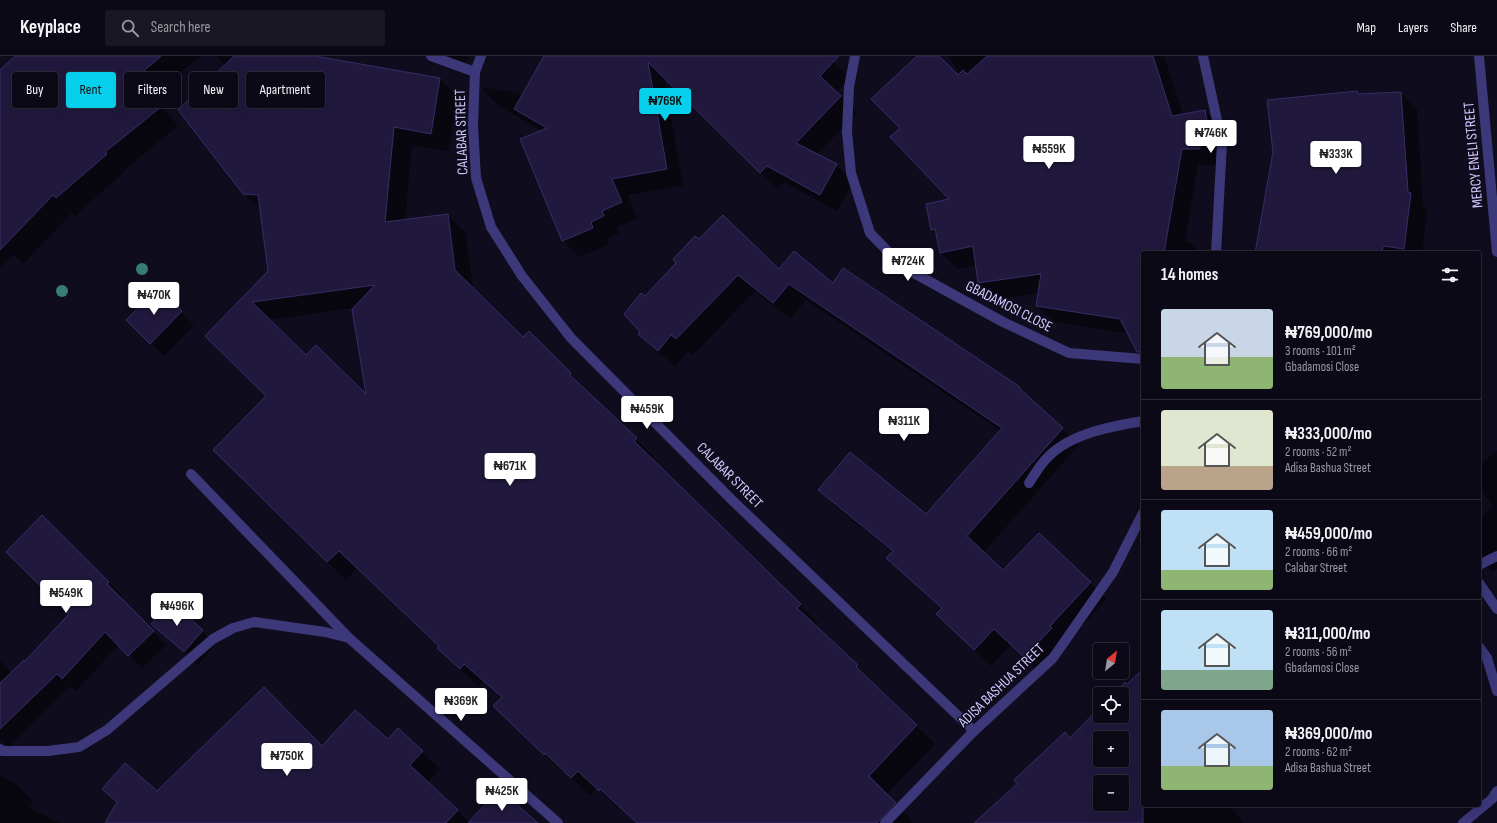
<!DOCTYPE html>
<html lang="en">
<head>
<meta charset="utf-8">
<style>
  :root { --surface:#0b0916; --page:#191723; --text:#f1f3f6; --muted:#9a9aa1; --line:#2b2a35; --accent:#07d0ec }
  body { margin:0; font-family:"Sofia Sans Condensed",sans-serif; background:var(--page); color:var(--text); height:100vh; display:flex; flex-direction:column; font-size:15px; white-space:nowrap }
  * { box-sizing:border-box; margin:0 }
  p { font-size:13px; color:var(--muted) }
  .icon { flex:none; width:22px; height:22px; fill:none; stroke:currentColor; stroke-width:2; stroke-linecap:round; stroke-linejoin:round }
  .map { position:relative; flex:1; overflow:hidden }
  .side { position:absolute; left:1141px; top:195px; width:340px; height:556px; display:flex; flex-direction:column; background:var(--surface); border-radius:4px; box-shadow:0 4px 16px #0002,0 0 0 1px var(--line) }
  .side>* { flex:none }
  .guide { position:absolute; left:12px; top:16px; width:380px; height:36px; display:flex; gap:8px }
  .needle { width:26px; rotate:30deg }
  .fabs { position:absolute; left:1093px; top:587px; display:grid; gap:8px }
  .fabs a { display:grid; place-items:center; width:36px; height:36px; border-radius:4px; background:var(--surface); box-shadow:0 4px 16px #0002,0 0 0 1px var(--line); font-size:20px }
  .price { position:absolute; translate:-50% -34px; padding:0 9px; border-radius:4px; background:#fff; color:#222; font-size:13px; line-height:26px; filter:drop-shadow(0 1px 2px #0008) }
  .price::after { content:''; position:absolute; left:50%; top:24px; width:12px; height:9px; margin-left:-6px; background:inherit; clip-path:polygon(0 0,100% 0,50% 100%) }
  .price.active { background:var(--accent); color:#111 }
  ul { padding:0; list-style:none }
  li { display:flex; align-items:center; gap:12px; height:100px; padding:0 20px }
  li+li { border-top:1px solid var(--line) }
  li span { display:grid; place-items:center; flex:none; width:112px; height:80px; border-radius:4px; color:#555 }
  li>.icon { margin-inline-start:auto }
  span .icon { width:48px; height:48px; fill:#fffc; stroke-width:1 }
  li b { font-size:17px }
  h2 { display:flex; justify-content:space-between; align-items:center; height:48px; padding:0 20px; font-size:17px }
  .tag { padding:0 14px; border-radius:4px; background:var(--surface); box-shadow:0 4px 16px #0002,0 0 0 1px var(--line); font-size:14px; line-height:36px }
  .tag.active { background:var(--accent); color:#111 }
  header { display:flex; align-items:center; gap:24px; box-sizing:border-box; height:56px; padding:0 20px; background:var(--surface); border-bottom:1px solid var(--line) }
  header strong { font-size:19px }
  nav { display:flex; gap:22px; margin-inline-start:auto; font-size:14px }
  .search { width:280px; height:36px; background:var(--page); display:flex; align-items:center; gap:10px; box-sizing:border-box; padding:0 14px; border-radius:4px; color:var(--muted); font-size:15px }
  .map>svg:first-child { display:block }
</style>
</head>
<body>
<header>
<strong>Keyplace</strong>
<div class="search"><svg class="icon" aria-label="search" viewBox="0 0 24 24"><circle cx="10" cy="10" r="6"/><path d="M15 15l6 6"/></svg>Search here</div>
<nav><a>Map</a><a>Layers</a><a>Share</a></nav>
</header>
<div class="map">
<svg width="1497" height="767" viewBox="0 0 1497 767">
  <rect width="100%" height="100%" fill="#0f0c1d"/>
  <g fill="#0007" fill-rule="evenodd">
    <polygon points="17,0 200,0 154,40 178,70 123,115 124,116 75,160 72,157 23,208 14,199 0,211 0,15"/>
    <path d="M 216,0 L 309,0 L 440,23 L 458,41 L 448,95 L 412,89 L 405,164 L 448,159 L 466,177 L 473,233 L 523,283 L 571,318 L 589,336 L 588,337 L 654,401 L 651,404 L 818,567 L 815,570 L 935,688 L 886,739 L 913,765 L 911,767 L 636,767 L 619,751 L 617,752 L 597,732 L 590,740 L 564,715 L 562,716 L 513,668 L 502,642 L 483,625 L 479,630 L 456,610 L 438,592 L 440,590 L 357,512 L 346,524 L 232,412 L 267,340 L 206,280 L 269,215 L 261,154 L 244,137 L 225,10 ZM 353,252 L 367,341 L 306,300 L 269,264 Z"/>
    <polygon points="444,0 469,0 461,11"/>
    <polygon points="546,0 828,0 850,22 836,36 857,57 816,99 836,109 853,126 837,155 784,126 777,133 664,21 683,130 628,139 638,163 617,171 620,177 607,182 609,189 579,201 563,184 542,75 499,50 482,33 482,31 524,38"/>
    <polygon points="949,0 1164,0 1183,59 1205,55 1222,71 1226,96 1216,98 1216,109 1198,109 1185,185 1189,186 1200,197 1143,197 1143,301 1138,295 1129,278 1054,266 1037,250 1039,237 996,243 979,226 977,209 957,213 941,196 937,179 932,174 951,144 975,47"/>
    <polygon points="1357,36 1359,39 1401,37 1417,53 1423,150 1427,154 1422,197 1259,197"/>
    <polygon points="699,185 779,215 833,228 1019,332 1079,389 983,497 1003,516 1039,478 1107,543 1066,587 1041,617 1011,589 991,610 954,575 943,553 887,502 892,496 836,451 820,434 926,459 1001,375 806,244 790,263 755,235 693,299 688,295 675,310 656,295 640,278 642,276 645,241"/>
    <polygon points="181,256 194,269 164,300 127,264"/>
    <polygon points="1497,395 1497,513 1492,515 1479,502 1479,462 1493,450 1479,432 1479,409"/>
    <polygon points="42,460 122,539 120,542 166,589 142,612 119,589 76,635 70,630 9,691 0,682 0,605 12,617 25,606 70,558"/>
    <polygon points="153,568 202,575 215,588 198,609"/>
    <path d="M 1143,614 L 1143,749 L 1228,749 L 1244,767 L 976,767 L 1070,683 L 1100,653 L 1100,660 L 1122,660 L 1122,638 L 1114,638 L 1127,629 ZM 1100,682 L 1122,682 L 1122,704 L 1100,704 ZM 1100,726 L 1122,726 L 1122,748 L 1100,748 Z"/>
    <polygon points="398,673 440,713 427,727 470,767 537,767 106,767 117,747 103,733 157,737 322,691 388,685"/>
    <polygon points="0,719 16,728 33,745 30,752 60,767 0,767"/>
  </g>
  <g fill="#21193d" stroke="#392c68" fill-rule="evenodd">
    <polygon points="15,0 161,0 137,21 161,51 105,96 107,98 56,142 53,139 0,194 0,14"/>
    <path d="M 234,0 L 315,0 L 440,22 L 431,78 L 394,71 L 385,166 L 448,158 L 455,214 L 523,281 L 529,275 L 571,317 L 570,319 L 637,382 L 634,385 L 801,548 L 797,552 L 858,609 L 856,611 L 917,669 L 869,720 L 896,747 L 877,767 L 637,767 L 600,733 L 599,735 L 578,715 L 571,722 L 545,697 L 544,699 L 493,650 L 502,641 L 464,608 L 460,613 L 437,592 L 439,590 L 339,495 L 327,506 L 213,394 L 266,340 L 205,280 L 268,215 L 258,139 L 243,138 L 178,54 ZM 375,229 L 352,253 L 366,338 L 316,289 L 306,299 L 252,246 Z"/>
    <polygon points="544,0 839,0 820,20 841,40 796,87 837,108 820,139 767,110 760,117 648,6 667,113 612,123 622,146 602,155 604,160 591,166 593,172 562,185 520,83 547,72 514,53"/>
    <polygon points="917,0 939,0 958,19 963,14 967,18 987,0 1153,0 1172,60 1205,54 1210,80 1200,82 1200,93 1182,93 1164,197 1143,197 1143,296 1137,296 1120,263 1036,250 1041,218 978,227 973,190 940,197 935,173 931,174 926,148 949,143 890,81 900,72 871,43"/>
    <polygon points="1357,35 1358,38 1401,36 1408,136 1411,137 1404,193 1383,190 1382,197 1255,197 1273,96 1267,44"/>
    <polygon points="723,159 779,213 794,195 833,227 843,212 1020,331 1019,332 1063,372 967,480 1003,514 1039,477 1091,526 1050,570 1052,572 1024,601 994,573 974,594 936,558 942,552 886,502 893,495 818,434 850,396 926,458 1002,372 789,228 773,247 738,219 676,283 671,279 658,295 638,278 640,276 624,258 641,237 645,240 676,207 673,203 695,180 699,183"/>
    <polygon points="158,232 182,255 150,288 126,264"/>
    <polygon points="42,459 109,526 107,528 154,575 128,600 105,576 62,623 57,618 0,673 0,627 24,604 25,605 69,558 6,496"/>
    <polygon points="171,546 203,574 184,596 151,568"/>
    <path d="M 1143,613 L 1143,767 L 974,767 L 1017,728 L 1014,724 L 1065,676 L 1070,682 L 1100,651 L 1100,660 L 1122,660 L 1122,638 L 1113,638 L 1125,626 L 1127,628 ZM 1100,682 L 1122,682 L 1122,704 L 1100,704 ZM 1100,726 L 1122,726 L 1122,748 L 1100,748 Z"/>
    <polygon points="264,631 322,690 355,654 388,683 398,672 423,695 410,709 458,754 446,767 105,767 117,746 102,733 125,707 157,735"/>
    <polygon points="499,733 538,767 468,767"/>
  </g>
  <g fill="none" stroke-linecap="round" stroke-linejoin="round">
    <g stroke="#3c387a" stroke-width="10">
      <polyline points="431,0 475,16"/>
      <polyline points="481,0 475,16 473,69 476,122 491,171 522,220 571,282 733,445 974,675"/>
      <polyline points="855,0 849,31 847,76 851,117 870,177 903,211 1003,266 1069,297 1143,303"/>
      <polyline points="1203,0 1222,87 1216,197"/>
      <polyline points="1479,0 1497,196"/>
      <polyline points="191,418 349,582 558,767"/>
      <path d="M 1029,427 C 1035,418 1041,407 1049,400 C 1072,377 1113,370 1143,365"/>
      <polyline points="1479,509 1497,500"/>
      <polyline points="1479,527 1497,553"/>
      <polyline points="1479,591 1487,602 1497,635"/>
      <polyline points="0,693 2,695 48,695 79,691 107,674 213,583 233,572 254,566 325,576 349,582"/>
      <polyline points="885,767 974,675 1053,602 1113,516 1143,457"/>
      <polyline points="1463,767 1492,743 1497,735"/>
    </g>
  </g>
  <g fill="#387d75">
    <circle cx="142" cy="213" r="6"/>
    <circle cx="62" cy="235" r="6"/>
  </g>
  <g text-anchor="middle" stroke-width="3" stroke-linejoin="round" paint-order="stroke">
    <g font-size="15" fill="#d1c9fd" stroke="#0f0c1d">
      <text transform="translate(461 76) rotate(-92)" y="5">CALABAR STREET</text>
      <text transform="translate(1473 99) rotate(-95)" y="5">MERCY ENELI STREET</text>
      <text transform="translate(1009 250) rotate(27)" y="5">GBADAMOSI CLOSE</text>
      <text transform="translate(730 419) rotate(45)" y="5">CALABAR STREET</text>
      <text transform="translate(1001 629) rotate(-44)" y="5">ADISA BASHUA STREET</text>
    </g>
  </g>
</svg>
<div class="fabs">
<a><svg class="needle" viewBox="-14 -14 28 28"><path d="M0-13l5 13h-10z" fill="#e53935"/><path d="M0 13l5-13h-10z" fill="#9a9aa1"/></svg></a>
<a><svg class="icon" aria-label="locate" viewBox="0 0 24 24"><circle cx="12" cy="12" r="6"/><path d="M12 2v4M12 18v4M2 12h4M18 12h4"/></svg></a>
<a>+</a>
<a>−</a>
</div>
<b class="price active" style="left:665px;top:66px">₦769K</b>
<b class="price" style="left:1211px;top:98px">₦746K</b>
<b class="price" style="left:1049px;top:114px">₦559K</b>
<b class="price" style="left:1336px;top:119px">₦333K</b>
<b class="price" style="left:908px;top:226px">₦724K</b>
<b class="price" style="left:154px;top:260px">₦470K</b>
<b class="price" style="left:647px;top:374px">₦459K</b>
<b class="price" style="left:904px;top:386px">₦311K</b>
<b class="price" style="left:510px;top:431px">₦671K</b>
<b class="price" style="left:66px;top:558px">₦549K</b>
<b class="price" style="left:177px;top:571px">₦496K</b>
<b class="price" style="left:461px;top:666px">₦369K</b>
<b class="price" style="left:287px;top:721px">₦750K</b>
<b class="price" style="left:502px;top:756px">₦425K</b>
<div class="guide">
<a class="tag">Buy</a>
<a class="tag active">Rent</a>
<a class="tag">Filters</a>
<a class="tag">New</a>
<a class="tag">Apartment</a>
</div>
<section class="side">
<h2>14 homes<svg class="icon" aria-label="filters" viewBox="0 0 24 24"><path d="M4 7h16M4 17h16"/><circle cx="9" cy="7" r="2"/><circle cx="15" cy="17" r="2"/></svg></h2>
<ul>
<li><span style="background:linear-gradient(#c9d6e8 60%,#8fb573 0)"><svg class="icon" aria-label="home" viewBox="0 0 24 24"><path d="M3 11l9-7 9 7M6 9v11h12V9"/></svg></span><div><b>₦769,000/mo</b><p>3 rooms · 101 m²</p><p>Gbadamosi Close</p></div></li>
<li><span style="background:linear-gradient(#dfe7d0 70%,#b9a48a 0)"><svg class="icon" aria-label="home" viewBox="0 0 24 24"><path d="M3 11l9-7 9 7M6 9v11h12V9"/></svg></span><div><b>₦333,000/mo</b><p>2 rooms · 52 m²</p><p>Adisa Bashua Street</p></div></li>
<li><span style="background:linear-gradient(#bfe0f5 75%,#8fb573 0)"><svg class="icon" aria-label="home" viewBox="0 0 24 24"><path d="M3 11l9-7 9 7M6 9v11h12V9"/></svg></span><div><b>₦459,000/mo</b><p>2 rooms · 66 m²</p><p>Calabar Street</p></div></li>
<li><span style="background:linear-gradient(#bfe0f5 75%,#7fa58c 0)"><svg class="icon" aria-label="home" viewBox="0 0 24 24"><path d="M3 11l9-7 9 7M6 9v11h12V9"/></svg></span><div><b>₦311,000/mo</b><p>2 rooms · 56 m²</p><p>Gbadamosi Close</p></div></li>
<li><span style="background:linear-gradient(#a9c7e8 70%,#8fb573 0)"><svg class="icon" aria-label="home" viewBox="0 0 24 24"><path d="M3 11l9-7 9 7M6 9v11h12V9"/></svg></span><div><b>₦369,000/mo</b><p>2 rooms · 62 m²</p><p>Adisa Bashua Street</p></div></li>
</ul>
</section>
</div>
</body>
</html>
